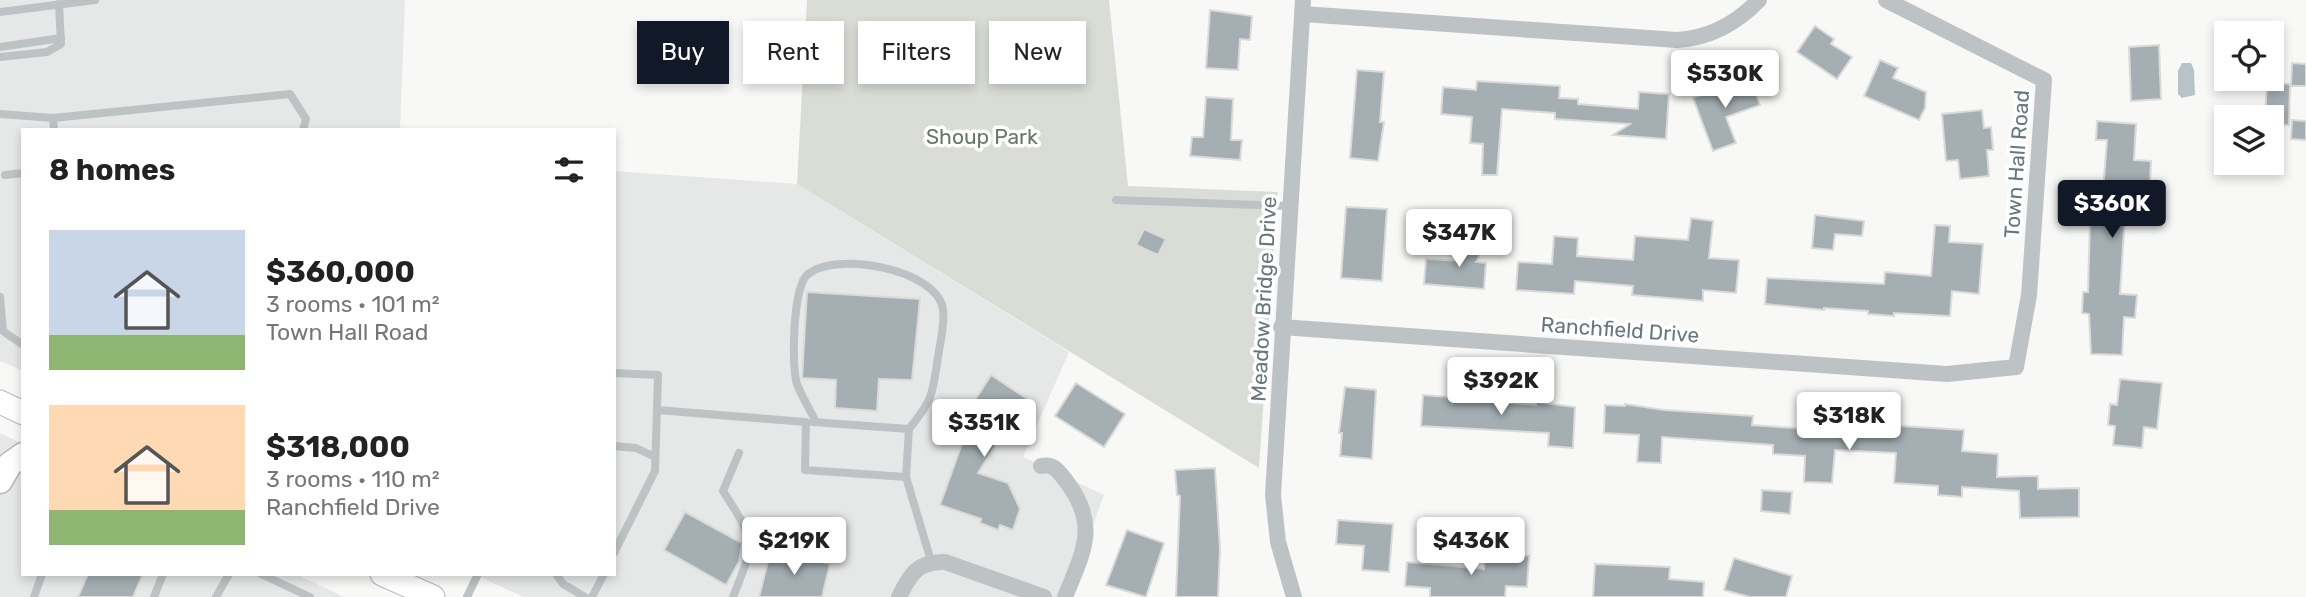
<!DOCTYPE html>
<html lang="en">
<head>
<meta charset="utf-8">
<style>
  :root { --surface:#fff; --page:#f2f2f2; --text:#222; --muted:#767676; --accent:#111827 }
  body { margin:0; font-family:Rubik,sans-serif; background:var(--page); color:var(--text); height:100vh; display:flex; flex-direction:column; font-size:26px; white-space:nowrap }
  * { box-sizing:border-box; margin:0 }
  p { font-size:23px; color:var(--muted) }
  .icon { flex:none; width:38px; height:38px; fill:none; stroke:currentColor; stroke-width:2; stroke-linecap:round; stroke-linejoin:round }
  .map { position:relative; flex:1; overflow:hidden }
  .drawer { position:absolute; left:21px; top:128px; width:595px; height:448px; display:flex; flex-direction:column; background:var(--surface); border-radius:0px; box-shadow:0 4px 10px #0003 }
  .drawer>* { flex:none }
  .guide { position:absolute; left:637px; top:21px; width:665px; height:63px; display:flex; gap:14px }
  .controls { position:absolute; left:2214px; top:21px; display:grid; gap:14px }
  .controls a { display:grid; place-items:center; width:70px; height:70px; border-radius:0px; background:var(--surface); box-shadow:0 4px 10px #0003; font-size:35px }
  .price { position:absolute; translate:-50% -60px; padding:0 16px; border-radius:7px; background:#fff; color:#222; font-size:23px; line-height:46px; filter:drop-shadow(0 2px 4px #0008) }
  .price::after { content:''; position:absolute; left:50%; top:42px; width:21px; height:16px; margin-left:-10px; background:inherit; clip-path:polygon(0 0,100% 0,50% 100%) }
  .price.current { background:var(--accent); color:#fff }
  ul { padding:0; list-style:none }
  li { display:flex; align-items:center; gap:21px; height:175px; padding:0 28px }
  li span { display:grid; place-items:center; flex:none; width:196px; height:140px; border-radius:0px; color:#555 }
  li>.icon { margin-inline-start:auto }
  span .icon { width:84px; height:84px; fill:#fffc; stroke-width:1 }
  li b { font-size:30px }
  h2 { display:flex; justify-content:space-between; align-items:center; height:84px; padding:0 28px; font-size:30px }
  .chip { padding:0 24px; border-radius:0px; background:var(--surface); box-shadow:0 4px 10px #0003; font-size:24px; line-height:63px }
  .chip.current { background:var(--accent); color:#fff }
  .map>svg:first-child { display:block }
</style>
</head>
<body>
<div class="map">
<svg width="2306" height="597" viewBox="0 0 2306 597">
  <rect width="100%" height="100%" fill="#f8f8f6"/>
  <g fill="#e6e8e7">
    <polygon points="0,0 405,0 400,129 23,130 23,371 0,361"/>
    <polygon points="614,171 797,184 1069,352 1023,457 1104,495 1067,597 524,597 473,574 614,574"/>
    <polygon points="0,433 23,444 23,574 296,574 344,597 0,597"/>
  </g>
  <polygon fill="#d9ddd6" points="807,0 1109,0 1128,186 1278,192 1259,468 797,184"/>
  <polygon fill="#b7c4c7" points="2182,63 2191,63 2194,70 2195,95 2182,98 2178,94 2178,71"/>
  <g fill="#a5afb3" stroke="#dadad8" stroke-width="2">
    <polygon points="1210,10 1252,16 1250,40 1240,39 1238,70 1206,68"/>
    <polygon points="1815,26 1834,39 1831,44 1852,57 1837,79 1797,52"/>
    <polygon points="2159,45 2161,99 2131,101 2129,47"/>
    <polygon points="1880,60 1898,68 1893,78 1926,92 1925,108 1919,120 1864,96"/>
    <polygon points="2292,63 2306,64 2306,86 2291,86"/>
    <polygon points="1357,70 1384,72 1380,122 1384,122 1378,161 1350,158"/>
    <polygon points="1749,77 1760,105 1726,117 1736,143 1713,151 1693,98"/>
    <polygon points="1477,81 1560,86 1559,98 1578,99 1578,104 1638,109 1639,92 1669,94 1666,139 1613,135 1630,124 1555,119 1555,113 1502,109 1497,175 1482,175 1483,144 1470,143 1472,117 1441,114 1443,87 1476,90"/>
    <polygon points="2267,83 2290,84 2289,125 2272,125 2272,117 2265,117"/>
    <polygon points="1206,97 1233,99 1231,140 1242,140 1240,160 1190,156 1192,137 1203,137"/>
    <polygon points="1982,110 1984,128 1991,127 1993,150 1987,150 1989,176 1960,179 1958,160 1946,161 1942,114"/>
    <polygon points="2292,120 2306,121 2306,140 2291,139"/>
    <polygon points="2097,121 2136,124 2134,160 2151,161 2150,184 2127,183 2120,294 2137,295 2135,318 2124,317 2122,355 2091,354 2089,314 2082,313 2083,292 2088,292 2090,221 2093,221 2094,203 2102,204 2107,140 2096,140"/>
    <polygon points="1346,207 1387,209 1382,281 1341,278"/>
    <polygon points="1815,215 1864,221 1862,236 1835,234 1833,250 1812,248"/>
    <polygon points="1691,218 1713,221 1709,258 1739,260 1736,293 1703,290 1703,301 1632,295 1633,286 1575,281 1574,294 1516,290 1518,262 1552,264 1554,236 1578,238 1577,256 1633,260 1635,236 1688,240"/>
    <polygon points="1935,225 1950,226 1949,242 1983,244 1979,294 1952,291 1950,316 1894,313 1894,316 1868,314 1868,311 1824,308 1824,310 1765,304 1767,278 1884,284 1885,272 1931,276"/>
    <polygon points="1144,229 1166,239 1158,255 1136,245"/>
    <polygon points="1473,236 1486,242 1476,262 1486,263 1484,289 1424,284 1426,259 1460,261"/>
    <polygon points="807,292 920,299 912,380 879,379 877,411 835,408 836,380 802,378"/>
    <polygon points="991,375 1026,398 978,473 1008,483 1020,509 1013,530 1000,525 998,530 980,523 981,519 940,505 963,441 953,435"/>
    <polygon points="2120,379 2162,383 2157,429 2144,427 2142,448 2113,445 2115,426 2108,425 2110,404 2117,405"/>
    <polygon points="1076,383 1125,414 1104,447 1055,416"/>
    <polygon points="1345,387 1376,390 1372,459 1340,456 1342,433 1339,433"/>
    <polygon points="1448,394 1496,402 1536,405 1536,402 1575,407 1573,448 1548,446 1549,433 1421,426 1423,395 1448,397"/>
    <polygon points="1625,404 1664,410 1753,416 1752,425 1807,429 1808,420 1964,430 1962,451 1998,454 1997,477 2038,476 2038,489 2079,488 2079,517 2020,518 2019,491 1962,487 1962,497 1938,495 1938,486 1894,483 1896,453 1835,450 1832,483 1804,482 1805,456 1773,454 1773,445 1662,437 1661,463 1637,462 1639,435 1604,433 1605,405 1625,406"/>
    <polygon points="1215,468 1220,549 1218,597 1176,597 1180,496 1177,495 1175,470"/>
    <polygon points="1762,490 1792,492 1790,514 1761,511"/>
    <polygon points="685,512 742,543 739,562 726,585 664,550"/>
    <polygon points="1338,520 1393,524 1389,572 1362,570 1364,546 1336,544"/>
    <polygon points="1127,530 1164,543 1146,597 1106,585"/>
    <polygon points="771,550 830,564 822,597 759,597"/>
    <polygon points="1485,554 1529,556 1527,587 1506,586 1505,597 1430,597 1430,588 1405,586 1407,562 1484,569"/>
    <polygon points="1734,558 1792,576 1786,597 1750,597 1724,590"/>
    <polygon points="1595,564 1670,567 1669,579 1704,582 1703,597 1593,597"/>
    <polygon points="88,574 143,574 133,597 78,597"/>
  </g>
  <g fill="none" stroke-linecap="round" stroke-linejoin="round">
    <defs>
      <g id="secondary">
        <polyline points="0,402 23,413"/>
        <polyline points="382,574 433,597"/>
      </g>
      <polyline id="primary" points="0,481 10,464 23,455"/>
    </defs>
    <use href="#secondary" stroke="#b2b9bc" stroke-width="25"/>
    <use href="#primary" stroke="#b1b7ba" stroke-width="27"/>
    <g stroke="#bdc3c5" stroke-width="8">
      <polyline points="0,12 95,0"/>
      <polyline points="0,47 61,38"/>
      <polyline points="0,57 47,52 61,44 59,4"/>
      <polyline points="0,114 53,118 290,94 306,119 303,130"/>
      <polyline points="53,118 54,130"/>
      <polyline points="5,175 23,173"/>
      <polyline points="1116,200 1289,206"/>
      <polyline points="0,297 3,331 23,345"/>
      <polyline points="614,373 658,375 655,471 614,553"/>
      <polyline points="657,410 806,422 805,470 906,477 931,561"/>
      <polyline points="813,422 909,429 906,477"/>
      <path d="M 816,422 C 810,410 802,397 797,384 C 791,365 793,288 807,275 C 834,250 937,269 943,309 C 945,324 940,343 938,357 C 932,395 934,398 909,429"/>
      <polyline points="614,446 636,448 655,457"/>
      <polyline points="261,574 310,597"/>
      <polyline points="556,574 563,584 585,597"/>
      <polyline points="34,597 42,574"/>
      <polyline points="154,597 163,574"/>
      <polyline points="216,597 229,574"/>
      <polyline points="467,597 478,574"/>
      <polyline points="592,597 604,574"/>
      <path d="M 733,597 C 755,541 756,542 723,491 L 739,453"/>
    </g>
    <g stroke="#bdc3c5" stroke-width="16">
      <path d="M 1303,14 L 1677,40 C 1710,38 1736,24 1759,0"/>
      <polyline points="1281,327 1947,374 2016,367 2029,295 2044,80 1886,0"/>
      <path d="M 1041,466 C 1054,463 1059,472 1066,481 C 1100,525 1083,552 1065,597"/>
      <path d="M 899,597 C 910,574 918,561 945,562 L 1044,597"/>
      <polyline points="1294,597 1278,542 1273,495 1303,0"/>
    </g>
    <use href="#secondary" stroke="#fff" stroke-width="23"/>
    <use href="#primary" stroke="#fff" stroke-width="24"/>
  </g>
  <g text-anchor="middle" stroke-width="7" stroke-linejoin="round" paint-order="stroke">
    <g font-size="21" fill="#697764" stroke="#fff">
      <text x="982" y="144">Shoup Park</text>
    </g>
    <g font-size="21" fill="#66777f" stroke="#fff">
      <text transform="translate(2017 164) rotate(-86)" y="7">Town Hall Road</text>
      <text transform="translate(1264 299) rotate(-87)" y="7">Meadow Bridge Drive</text>
      <text transform="translate(1620 330) rotate(4)" y="7">Ranchfield Drive</text>
    </g>
  </g>
</svg>
<div class="controls">
<a><svg class="icon" aria-label="locate" viewBox="0 0 24 24"><circle cx="12" cy="12" r="6"/><path d="M12 2v4M12 18v4M2 12h4M18 12h4"/></svg></a>
<a><svg class="icon" aria-label="layers" viewBox="0 0 24 24"><path d="M12 4l9 5-9 5-9-5zM3 14l9 5 9-5"/></svg></a>
</div>
<b class="price" style="left:1725px;top:110px">$530K</b>
<b class="price current" style="left:2112px;top:240px">$360K</b>
<b class="price" style="left:1459px;top:269px">$347K</b>
<b class="price" style="left:1501px;top:417px">$392K</b>
<b class="price" style="left:1849px;top:452px">$318K</b>
<b class="price" style="left:984px;top:459px">$351K</b>
<b class="price" style="left:794px;top:577px">$219K</b>
<b class="price" style="left:1471px;top:577px">$436K</b>
<div class="guide">
<a class="chip current">Buy</a>
<a class="chip">Rent</a>
<a class="chip">Filters</a>
<a class="chip">New</a>
</div>
<section class="drawer">
<h2>8 homes<svg class="icon" aria-label="filters" viewBox="0 0 24 24"><path d="M4 7h16M4 17h16"/><circle cx="9" cy="7" r="2"/><circle cx="15" cy="17" r="2"/></svg></h2>
<ul>
<li><span style="background:linear-gradient(#c9d6e8 75%,#8fb573 0)"><svg class="icon" aria-label="home" viewBox="0 0 24 24"><path d="M3 11l9-7 9 7M6 9v11h12V9"/></svg></span><div><b>$360,000</b><p>3 rooms · 101 m²</p><p>Town Hall Road</p></div></li>
<li><span style="background:linear-gradient(#ffd9b3 75%,#8fb573 0)"><svg class="icon" aria-label="home" viewBox="0 0 24 24"><path d="M3 11l9-7 9 7M6 9v11h12V9"/></svg></span><div><b>$318,000</b><p>3 rooms · 110 m²</p><p>Ranchfield Drive</p></div></li>
</ul>
</section>
</div>
</body>
</html>
